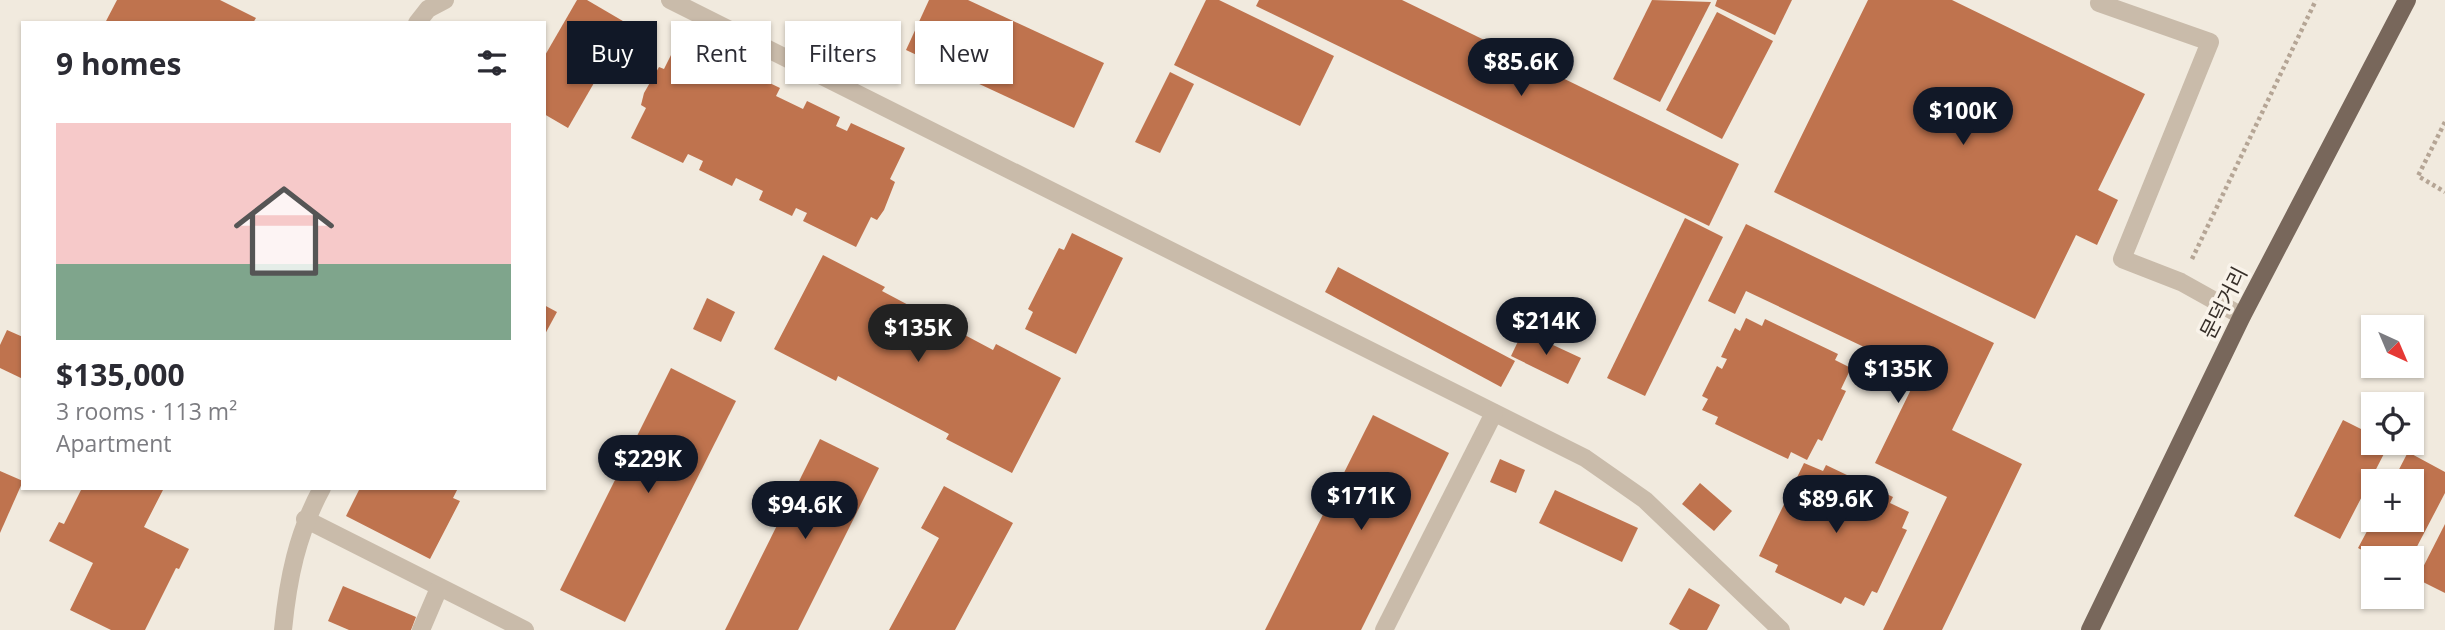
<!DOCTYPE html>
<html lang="en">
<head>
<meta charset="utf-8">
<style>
  :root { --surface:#fff; --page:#f2f2f3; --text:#2b2b33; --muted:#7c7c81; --accent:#111827 }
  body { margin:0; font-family:"Open Sans","Noto Sans KR",sans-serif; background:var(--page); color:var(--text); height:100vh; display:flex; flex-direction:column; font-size:26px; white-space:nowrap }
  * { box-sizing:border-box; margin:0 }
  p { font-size:23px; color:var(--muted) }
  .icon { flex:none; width:38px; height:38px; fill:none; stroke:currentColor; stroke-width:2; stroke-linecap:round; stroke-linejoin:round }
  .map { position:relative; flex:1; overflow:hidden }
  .drawer { position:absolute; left:21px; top:21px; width:525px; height:469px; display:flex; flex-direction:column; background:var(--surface); border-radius:0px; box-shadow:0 2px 5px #0004 }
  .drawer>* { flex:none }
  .hud { position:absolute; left:567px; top:21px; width:665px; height:63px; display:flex; gap:14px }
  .needle { width:46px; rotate:136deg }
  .controls { position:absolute; left:2361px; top:315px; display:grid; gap:14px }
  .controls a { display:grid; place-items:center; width:63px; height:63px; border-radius:0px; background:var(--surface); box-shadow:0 2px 5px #0004; font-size:35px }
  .price { position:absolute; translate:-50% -60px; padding:0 16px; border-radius:24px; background:var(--accent); color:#fff; font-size:23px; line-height:46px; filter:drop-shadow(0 2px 4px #0008) }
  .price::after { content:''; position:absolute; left:50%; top:42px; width:21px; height:16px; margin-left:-10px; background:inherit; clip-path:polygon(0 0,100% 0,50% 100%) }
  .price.current { background:#222; color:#fff }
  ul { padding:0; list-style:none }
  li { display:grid; align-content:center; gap:14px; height:371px; padding:0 35px }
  li span { display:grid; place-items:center; height:217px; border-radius:0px; color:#555 }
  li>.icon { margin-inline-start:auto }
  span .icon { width:126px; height:126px; fill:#fffc; stroke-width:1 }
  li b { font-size:30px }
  h2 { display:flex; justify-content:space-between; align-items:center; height:84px; padding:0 35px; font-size:30px }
  .pill { padding:0 24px; border-radius:0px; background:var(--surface); box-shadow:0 2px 5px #0004; font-size:24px; line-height:63px }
  .pill.current { background:var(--accent); color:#fff }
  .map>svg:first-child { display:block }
</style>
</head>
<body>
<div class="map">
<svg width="2445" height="630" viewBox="0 0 2445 630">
  <rect width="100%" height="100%" fill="#f1eade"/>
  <g fill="#bf734e">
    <polygon points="117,0 220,0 256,18 253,23 105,23"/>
    <polygon points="577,0 587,0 628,24 568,128 544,114 544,57"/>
    <polygon points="929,0 968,0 1104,63 1074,128 906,50"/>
    <polygon points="1206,0 1219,0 1334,56 1300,126 1174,65"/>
    <polygon points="1259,0 1402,0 1739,164 1709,226 1256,6"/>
    <polygon points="1652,0 1711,2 1660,102 1613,79"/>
    <polygon points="1717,0 1792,0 1775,35 1715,6"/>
    <polygon points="1868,0 1952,0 2145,94 2098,190 2118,200 2097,245 2076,235 2035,319 1774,192"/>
    <polygon points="1717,12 1773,41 1722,139 1666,110"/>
    <polygon points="679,39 731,64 727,72 743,80 747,72 780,88 776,96 803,109 807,101 840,117 836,126 847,131 851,123 905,148 890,179 895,182 884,210 877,220 871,217 856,247 803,221 807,213 796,208 792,216 759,200 763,191 736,178 732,186 699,170 703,161 688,154 683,163 631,138 646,108 641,105 644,93 659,67 664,69"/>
    <polygon points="1170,72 1194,84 1160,153 1135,142"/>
    <polygon points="1685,218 1723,237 1645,396 1607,378"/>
    <polygon points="1746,224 1994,343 1952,430 2022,464 1942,630 1883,630 1947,497 1875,463 1919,373 1746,291 1735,314 1708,301"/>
    <polygon points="1072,233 1123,258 1076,354 1025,329 1033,312 1028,309 1059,248 1064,250"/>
    <polygon points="823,255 885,287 882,291 993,350 996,344 1061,378 1012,473 946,439 949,434 838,376 836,381 774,349"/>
    <polygon points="1338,267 1515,361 1501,387 1325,292"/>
    <polygon points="707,298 735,312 721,342 693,329"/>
    <polygon points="544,305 557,312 544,336"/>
    <polygon points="1746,318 1762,326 1765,319 1838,354 1835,360 1851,368 1841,389 1846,391 1822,441 1818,439 1807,460 1791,452 1788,459 1715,424 1718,417 1702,410 1708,399 1702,396 1717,366 1722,369 1727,359 1721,357 1735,328 1740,331"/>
    <polygon points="7,330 23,337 23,379 0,368 0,345"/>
    <polygon points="1523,331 1581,358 1568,384 1511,356"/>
    <polygon points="671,368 736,401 625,622 560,590"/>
    <polygon points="1373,415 1449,453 1361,630 1265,630"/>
    <polygon points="2343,420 2373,435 2373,443 2389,444 2340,539 2294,516"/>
    <polygon points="820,439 879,468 798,630 725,630"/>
    <polygon points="2408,452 2445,472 2445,493 2411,558 2377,558 2358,548 2373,520 2412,520 2412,481 2393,481"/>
    <polygon points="1500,459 1525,470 1516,493 1490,482"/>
    <polygon points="1804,463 1823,471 1826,465 1893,497 1890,503 1909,512 1902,528 1907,530 1877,593 1872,591 1864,606 1845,597 1841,604 1775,572 1778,565 1759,556"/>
    <polygon points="0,471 23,481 0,533"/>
    <polygon points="1700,483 1732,511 1714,531 1682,504"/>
    <polygon points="944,486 1013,523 955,630 889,630 939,538 921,528"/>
    <polygon points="82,488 164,488 144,527 189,549 179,569 176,568 145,630 111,630 70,610 93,563 49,541 59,522 64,524"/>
    <polygon points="360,488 458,488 453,498 460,501 430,559 346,516"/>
    <polygon points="1555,490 1638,528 1622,562 1539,523"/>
    <polygon points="2445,524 2445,593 2417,579"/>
    <polygon points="343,586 416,617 411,630 349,630 328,621"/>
    <polygon points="1689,588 1720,605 1707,630 1680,630 1669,624"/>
  </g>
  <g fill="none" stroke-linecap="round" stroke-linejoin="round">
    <g stroke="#b5a595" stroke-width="4.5" stroke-dasharray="3.5 3.5" stroke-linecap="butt">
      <polyline points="2445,122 2418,176 2445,192"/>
      <polyline points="2192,259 2316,0"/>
    </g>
    <g stroke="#c9bbaa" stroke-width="18">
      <polyline points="670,0 1585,458 1645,500 1781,630"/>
      <polyline points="2099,3 2210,42 2122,259 2181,282 2242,316"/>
      <polyline points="417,23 428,9 445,0"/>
      <polyline points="305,519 525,630"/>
      <path d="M 283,630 C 288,579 297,534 322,488"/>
      <polyline points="421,630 439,588"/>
      <polyline points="1384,630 1494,413"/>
    </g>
    <polyline stroke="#78675b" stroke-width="18" points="2090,630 2242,316 2407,0"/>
  </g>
  <g text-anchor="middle" stroke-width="7" stroke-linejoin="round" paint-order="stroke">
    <g font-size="21" fill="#372f29" stroke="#f9f3ea">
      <text transform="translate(2224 303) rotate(-63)" y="7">문덕거리</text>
    </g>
  </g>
</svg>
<div class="controls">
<a><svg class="needle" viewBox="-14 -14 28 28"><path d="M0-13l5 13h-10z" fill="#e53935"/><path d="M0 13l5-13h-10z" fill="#7c7c81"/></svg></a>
<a><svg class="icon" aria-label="locate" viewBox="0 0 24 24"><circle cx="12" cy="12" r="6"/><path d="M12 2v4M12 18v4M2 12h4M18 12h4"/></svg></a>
<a>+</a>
<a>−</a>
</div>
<b class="price" style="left:1521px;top:98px">$85.6K</b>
<b class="price" style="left:1963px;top:147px">$100K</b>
<b class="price" style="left:1546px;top:357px">$214K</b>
<b class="price current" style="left:918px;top:364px">$135K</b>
<b class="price" style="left:1898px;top:405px">$135K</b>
<b class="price" style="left:648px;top:495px">$229K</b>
<b class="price" style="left:1361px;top:532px">$171K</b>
<b class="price" style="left:1836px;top:535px">$89.6K</b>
<b class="price" style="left:805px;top:541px">$94.6K</b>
<div class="hud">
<a class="pill current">Buy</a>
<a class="pill">Rent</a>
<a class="pill">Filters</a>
<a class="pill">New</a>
</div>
<section class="drawer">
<h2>9 homes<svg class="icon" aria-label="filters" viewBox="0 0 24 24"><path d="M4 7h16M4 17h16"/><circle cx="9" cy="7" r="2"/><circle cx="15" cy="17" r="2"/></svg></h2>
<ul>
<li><span style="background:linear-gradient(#f6c9c9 65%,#7fa58c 0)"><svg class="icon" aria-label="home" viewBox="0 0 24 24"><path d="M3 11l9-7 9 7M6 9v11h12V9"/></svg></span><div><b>$135,000</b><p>3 rooms · 113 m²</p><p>Apartment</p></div></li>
</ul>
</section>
</div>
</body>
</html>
